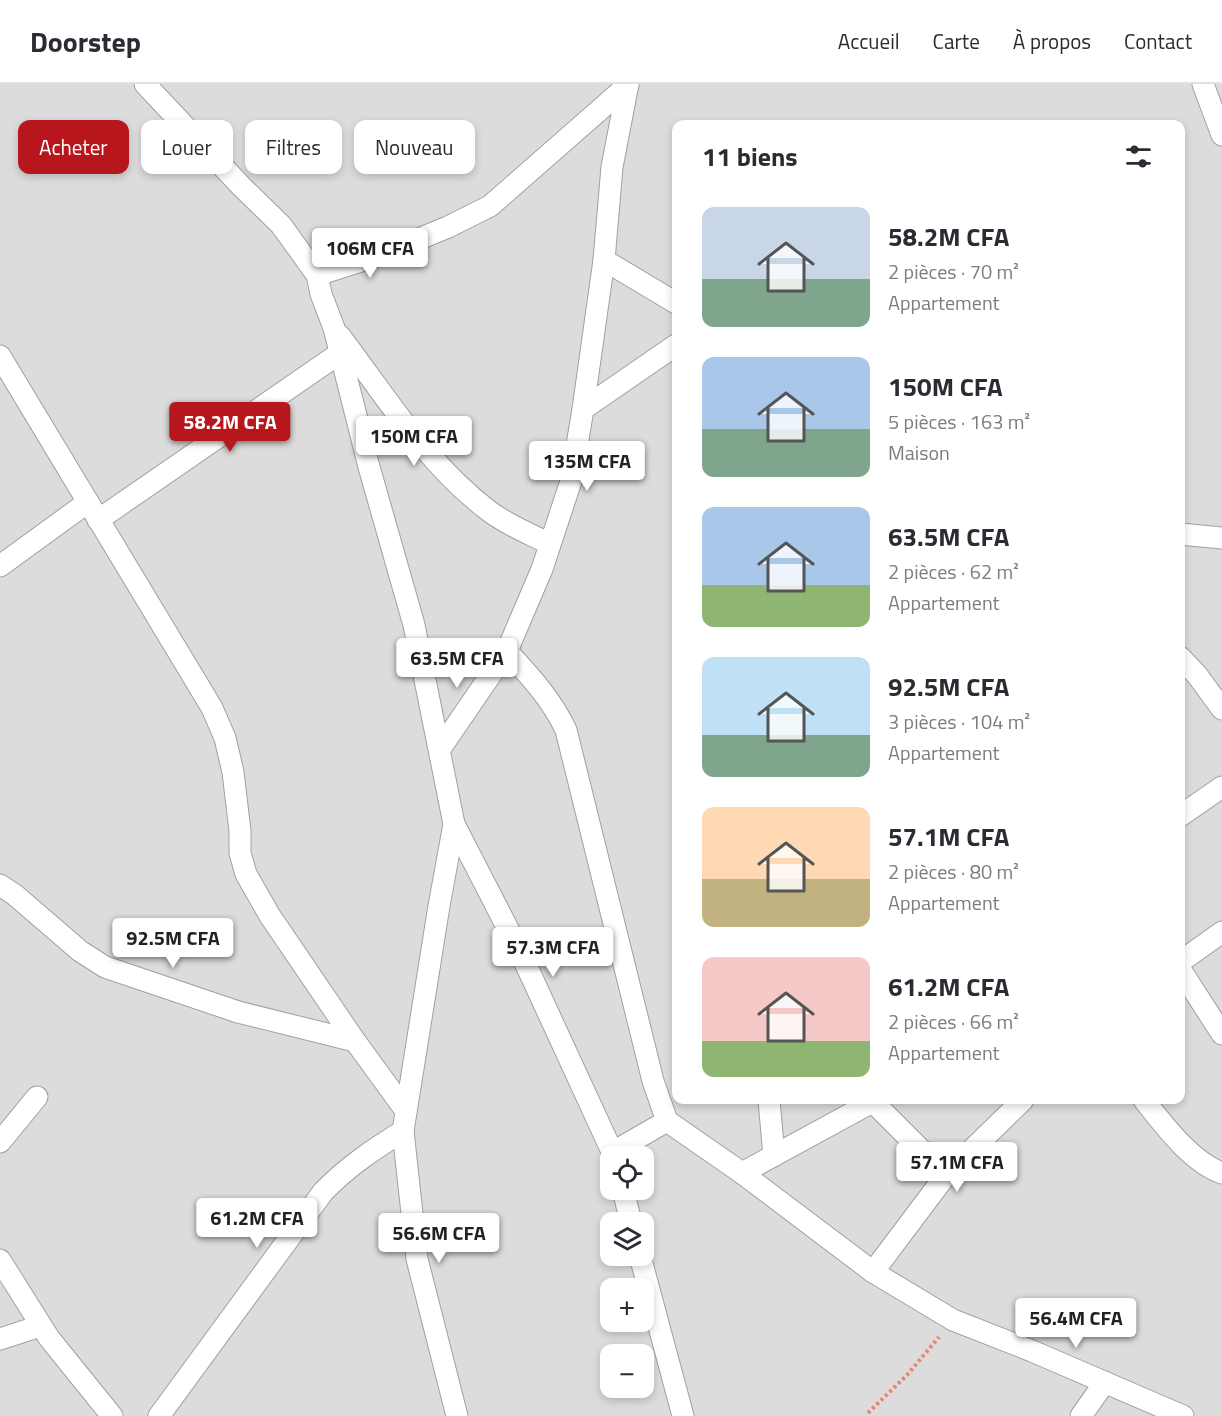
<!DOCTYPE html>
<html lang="fr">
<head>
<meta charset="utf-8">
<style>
  :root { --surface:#fff; --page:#f7f7f7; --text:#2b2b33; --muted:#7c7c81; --line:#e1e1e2; --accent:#b7171c }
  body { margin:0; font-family:"Titillium Web",sans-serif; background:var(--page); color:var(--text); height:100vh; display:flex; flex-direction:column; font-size:22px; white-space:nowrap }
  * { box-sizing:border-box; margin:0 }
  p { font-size:20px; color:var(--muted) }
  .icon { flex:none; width:33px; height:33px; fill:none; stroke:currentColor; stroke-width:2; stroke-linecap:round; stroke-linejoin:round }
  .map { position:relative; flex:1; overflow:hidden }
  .side { position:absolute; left:672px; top:36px; width:513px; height:984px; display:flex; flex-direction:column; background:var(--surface); border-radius:12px; box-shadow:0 3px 9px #0003 }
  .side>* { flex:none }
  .top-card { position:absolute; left:18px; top:36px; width:564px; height:54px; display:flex; gap:12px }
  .tools { position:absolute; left:600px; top:1062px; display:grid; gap:12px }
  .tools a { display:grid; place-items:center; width:54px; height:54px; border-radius:12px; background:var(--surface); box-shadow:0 3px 9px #0003; font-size:30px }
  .price { position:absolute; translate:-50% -51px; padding:0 14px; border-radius:6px; background:#fff; color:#222; font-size:20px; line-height:39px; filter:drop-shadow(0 2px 3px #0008) }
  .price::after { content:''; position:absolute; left:50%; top:36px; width:18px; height:14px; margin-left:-9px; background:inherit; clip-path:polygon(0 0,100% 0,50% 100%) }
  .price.selected { background:var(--accent); color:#fff }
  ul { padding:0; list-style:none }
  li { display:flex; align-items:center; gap:18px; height:150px; padding:0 30px }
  li span { display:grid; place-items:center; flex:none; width:168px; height:120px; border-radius:12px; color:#555 }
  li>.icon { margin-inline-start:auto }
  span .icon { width:72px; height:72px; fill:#fffc; stroke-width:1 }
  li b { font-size:26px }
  h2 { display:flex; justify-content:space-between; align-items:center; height:72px; padding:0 30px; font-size:26px }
  .tag { padding:0 21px; border-radius:12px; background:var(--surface); box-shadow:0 3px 9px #0003; font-size:21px; line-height:54px }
  .tag.selected { background:var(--accent); color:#fff }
  header { display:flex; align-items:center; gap:36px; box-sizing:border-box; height:84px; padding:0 30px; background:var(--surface); border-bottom:2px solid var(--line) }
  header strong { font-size:28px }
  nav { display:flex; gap:33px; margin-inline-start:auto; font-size:21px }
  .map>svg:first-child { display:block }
</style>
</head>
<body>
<header>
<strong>Doorstep</strong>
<nav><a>Accueil</a><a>Carte</a><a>À propos</a><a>Contact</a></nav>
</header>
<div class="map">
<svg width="1222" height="1332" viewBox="0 0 1222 1332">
  <rect width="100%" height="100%" fill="#eeebe6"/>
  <path fill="#dddcdc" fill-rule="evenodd" d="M 0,0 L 1222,0 L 1222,1332 L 0,1332 ZM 676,40 L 1180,40 L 1180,1016 L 676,1016 ZM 610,1072 L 644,1072 L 644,1106 L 610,1106 ZM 610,1138 L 644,1138 L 644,1172 L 610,1172 ZM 610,1204 L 644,1204 L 644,1238 L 610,1238 ZM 610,1270 L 644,1270 L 644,1304 L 610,1304 Z"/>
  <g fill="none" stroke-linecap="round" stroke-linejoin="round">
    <defs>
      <g id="minor">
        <polyline points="145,0 241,102 281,141 317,191 380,171 448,143 490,122 628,1"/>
        <polyline points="1203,0 1222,51"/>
        <polyline points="604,176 676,219"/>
        <polyline points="317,191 321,210 334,244 369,383 414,541 454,740 439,822 403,1047 417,1175 457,1332"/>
        <path d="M 340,252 C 386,313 427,380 489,427 C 507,441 530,450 550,460"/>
        <polyline points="0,272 212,624 225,654 233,688 240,747 240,769 246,790 270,832 355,957 406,1027"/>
        <polyline points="583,325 604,176 612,83 628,0"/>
        <polyline points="98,436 340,269"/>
        <polyline points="1180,450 1222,454"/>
        <polyline points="0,482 88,418"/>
        <path d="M 507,567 C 530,592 552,616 566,646 L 653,997 L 667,1037 L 742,1089 L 873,1188 L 953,1236 L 1032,1267 L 1183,1332"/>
        <polyline points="1180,573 1197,591 1222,625"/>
        <polyline points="440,665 507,567 542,485 571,397 583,325 676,261"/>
        <polyline points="1180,732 1222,703"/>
        <polyline points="454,740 522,872 614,1072"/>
        <polyline points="0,801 15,811 80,867 105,883 238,928 355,957"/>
        <polyline points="1180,878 1222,848"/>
        <polyline points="1180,885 1222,950"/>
        <polyline points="769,1016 774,1072"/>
        <path d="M 1144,1016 C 1164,1041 1191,1078 1222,1089"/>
        <polyline points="873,1018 946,1091"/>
        <polyline points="0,1058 37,1013"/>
        <polyline points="613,1068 667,1037"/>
        <polyline points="742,1089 876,1016"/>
        <polyline points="623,1106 631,1138"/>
        <polyline points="640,1172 683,1332"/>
        <polyline points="0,1176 49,1254 112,1332"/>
        <polyline points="873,1188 946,1091 1023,1016"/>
        <polyline points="0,1255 40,1242"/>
        <path d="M 159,1332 L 323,1108 C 347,1083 374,1065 403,1047"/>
        <polyline points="1081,1332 1105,1298"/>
      </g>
    </defs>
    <use href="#minor" stroke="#a0a0a0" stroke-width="23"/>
    <polyline stroke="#ea837c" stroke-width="4" stroke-dasharray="3 3" stroke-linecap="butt" points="868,1329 908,1290 939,1253"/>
    <use href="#minor" stroke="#fff" stroke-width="21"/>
  </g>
</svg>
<div class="tools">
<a><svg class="icon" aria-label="locate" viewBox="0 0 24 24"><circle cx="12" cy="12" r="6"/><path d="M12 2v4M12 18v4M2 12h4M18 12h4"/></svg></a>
<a><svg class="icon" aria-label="layers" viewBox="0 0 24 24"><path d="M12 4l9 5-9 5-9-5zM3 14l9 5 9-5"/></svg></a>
<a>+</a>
<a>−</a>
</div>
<b class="price" style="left:370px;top:195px">106M CFA</b>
<b class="price selected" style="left:230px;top:369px">58.2M CFA</b>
<b class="price" style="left:414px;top:383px">150M CFA</b>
<b class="price" style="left:587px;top:408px">135M CFA</b>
<b class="price" style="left:457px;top:605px">63.5M CFA</b>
<b class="price" style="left:173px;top:885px">92.5M CFA</b>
<b class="price" style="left:553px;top:894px">57.3M CFA</b>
<b class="price" style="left:957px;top:1109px">57.1M CFA</b>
<b class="price" style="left:257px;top:1165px">61.2M CFA</b>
<b class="price" style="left:439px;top:1180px">56.6M CFA</b>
<b class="price" style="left:1076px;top:1265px">56.4M CFA</b>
<div class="top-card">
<a class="tag selected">Acheter</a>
<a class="tag">Louer</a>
<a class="tag">Filtres</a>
<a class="tag">Nouveau</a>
</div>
<section class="side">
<h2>11 biens<svg class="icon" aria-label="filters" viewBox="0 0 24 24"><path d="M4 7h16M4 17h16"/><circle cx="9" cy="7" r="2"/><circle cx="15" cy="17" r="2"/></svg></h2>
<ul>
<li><span style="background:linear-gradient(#c9d6e8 60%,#7fa58c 0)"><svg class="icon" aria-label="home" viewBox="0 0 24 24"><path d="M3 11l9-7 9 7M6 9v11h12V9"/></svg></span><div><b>58.2M CFA</b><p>2 pièces · 70 m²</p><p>Appartement</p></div></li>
<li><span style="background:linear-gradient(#a9c7e8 60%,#7fa58c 0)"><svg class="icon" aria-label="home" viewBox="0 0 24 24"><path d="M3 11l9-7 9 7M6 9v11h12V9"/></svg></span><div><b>150M CFA</b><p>5 pièces · 163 m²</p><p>Maison</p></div></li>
<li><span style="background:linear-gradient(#a9c7e8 65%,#8fb573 0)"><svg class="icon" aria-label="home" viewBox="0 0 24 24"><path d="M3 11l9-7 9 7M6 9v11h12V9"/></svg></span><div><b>63.5M CFA</b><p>2 pièces · 62 m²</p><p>Appartement</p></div></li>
<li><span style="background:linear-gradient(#bfe0f5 65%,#7fa58c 0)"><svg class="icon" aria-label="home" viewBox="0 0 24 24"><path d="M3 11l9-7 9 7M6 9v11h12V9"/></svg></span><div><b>92.5M CFA</b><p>3 pièces · 104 m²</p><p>Appartement</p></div></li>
<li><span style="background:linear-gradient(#ffd9b3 60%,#c2b280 0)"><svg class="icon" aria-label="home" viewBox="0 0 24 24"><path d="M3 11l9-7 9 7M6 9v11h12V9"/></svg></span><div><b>57.1M CFA</b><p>2 pièces · 80 m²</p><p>Appartement</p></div></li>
<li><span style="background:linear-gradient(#f6c9c9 70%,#8fb573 0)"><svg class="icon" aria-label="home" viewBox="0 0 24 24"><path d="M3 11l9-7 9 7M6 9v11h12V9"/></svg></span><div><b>61.2M CFA</b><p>2 pièces · 66 m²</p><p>Appartement</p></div></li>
</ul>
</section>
</div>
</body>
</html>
